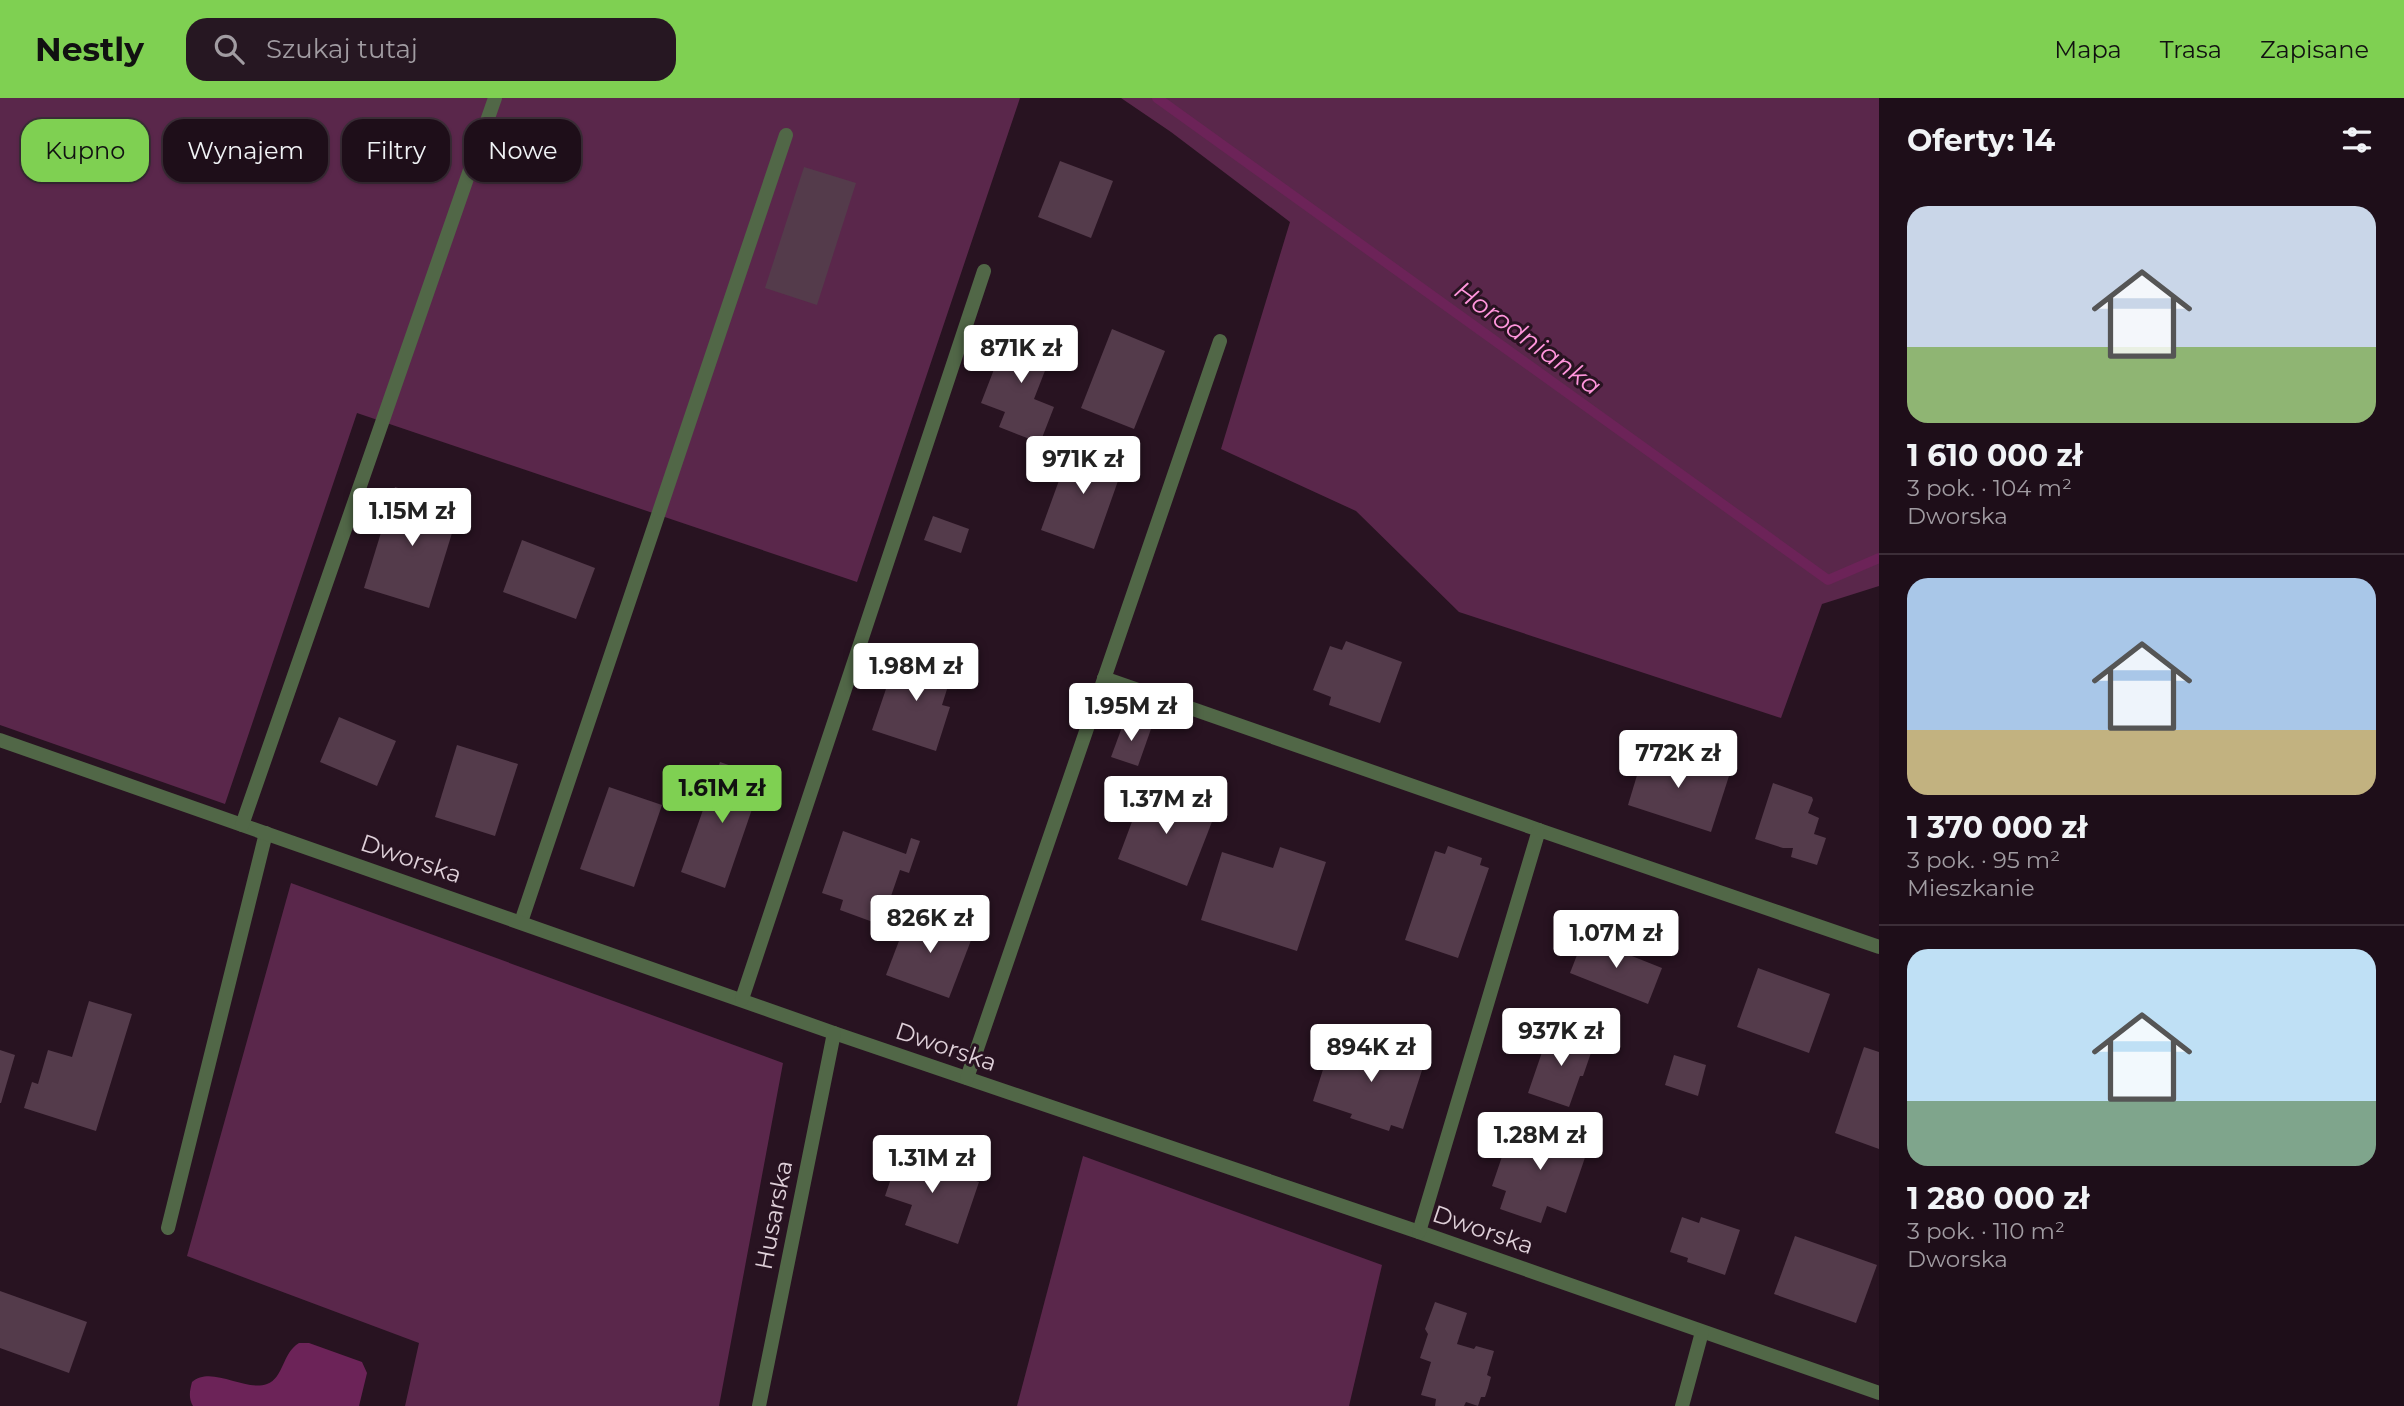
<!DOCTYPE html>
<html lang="pl">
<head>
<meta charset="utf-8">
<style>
  :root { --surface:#1e0e19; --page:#261722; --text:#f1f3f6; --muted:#a19ca2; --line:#3c2e38; --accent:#7fd052 }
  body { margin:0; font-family:Montserrat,sans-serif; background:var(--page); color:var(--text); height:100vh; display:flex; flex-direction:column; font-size:26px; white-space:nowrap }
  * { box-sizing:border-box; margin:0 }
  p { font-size:23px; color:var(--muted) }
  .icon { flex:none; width:38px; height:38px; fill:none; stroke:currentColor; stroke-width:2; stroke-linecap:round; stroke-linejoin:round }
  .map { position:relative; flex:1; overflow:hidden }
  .details { display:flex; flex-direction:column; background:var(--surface); width:525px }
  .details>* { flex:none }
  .banner { position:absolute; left:21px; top:21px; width:665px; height:63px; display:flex; gap:14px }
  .price { position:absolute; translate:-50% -60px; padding:0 16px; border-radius:7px; background:#fff; color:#222; font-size:23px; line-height:46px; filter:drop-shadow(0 2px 4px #0008) }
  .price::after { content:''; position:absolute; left:50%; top:42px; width:21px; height:16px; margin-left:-10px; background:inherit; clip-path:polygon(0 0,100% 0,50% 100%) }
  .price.active { background:var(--accent); color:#111 }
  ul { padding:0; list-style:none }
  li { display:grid; align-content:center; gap:14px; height:371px; padding:0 28px }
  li+li { border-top:2px solid var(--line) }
  li span { display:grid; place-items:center; height:217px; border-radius:21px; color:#555 }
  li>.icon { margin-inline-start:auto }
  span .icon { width:126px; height:126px; fill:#fffc; stroke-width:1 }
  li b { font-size:30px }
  h2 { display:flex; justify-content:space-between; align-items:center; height:84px; padding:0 28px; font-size:30px }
  .pill { padding:0 24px; border-radius:21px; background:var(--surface); box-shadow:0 2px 5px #0004,0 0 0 2px var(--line); font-size:24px; line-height:63px }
  .pill.active { background:var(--accent); color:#111 }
  header { display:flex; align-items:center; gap:42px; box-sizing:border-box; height:98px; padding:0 35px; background:var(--accent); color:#111 }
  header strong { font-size:33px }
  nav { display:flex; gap:38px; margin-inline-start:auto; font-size:24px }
  .search { width:490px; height:63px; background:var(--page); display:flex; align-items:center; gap:18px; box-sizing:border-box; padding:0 24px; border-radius:21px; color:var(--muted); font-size:26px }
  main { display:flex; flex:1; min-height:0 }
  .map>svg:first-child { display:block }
</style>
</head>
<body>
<header>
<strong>Nestly</strong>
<div class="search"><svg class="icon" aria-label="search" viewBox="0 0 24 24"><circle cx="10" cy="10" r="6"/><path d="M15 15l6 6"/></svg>Szukaj tutaj</div>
<nav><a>Mapa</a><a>Trasa</a><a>Zapisane</a></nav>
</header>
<main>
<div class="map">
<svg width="1879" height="1308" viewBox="0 0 1879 1308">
  <rect width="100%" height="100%" fill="#281321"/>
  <g fill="#5a274b">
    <polygon points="0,0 1020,0 857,484 357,315 225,706 0,627"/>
    <polygon points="1121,0 1879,0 1879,488 1822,506 1781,620 1459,514 1356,413 1221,351 1290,124 1171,34"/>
    <polygon points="291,785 783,965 719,1308 405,1308 419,1245 187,1158"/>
    <polygon points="1083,1058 1382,1167 1349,1308 1017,1308"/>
  </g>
  <path fill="#6c2358" d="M 299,1245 L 309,1245 L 362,1264 L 367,1275 L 359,1308 L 193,1308 C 188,1300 190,1292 192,1284 C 212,1267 244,1294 267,1286 C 284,1280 282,1255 299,1245 Z"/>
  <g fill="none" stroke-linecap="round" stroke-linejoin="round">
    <polyline stroke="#6c2358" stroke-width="10" points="1157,0 1828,482 1879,460"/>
  </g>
  <g fill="#543b4b">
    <polygon points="1060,63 1113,83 1091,140 1038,119"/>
    <polygon points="804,69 856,85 817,207 765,190"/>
    <polygon points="1010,230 1055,247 1034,301 1054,309 1040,345 999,329 1005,314 981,305"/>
    <polygon points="1112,231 1165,253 1134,331 1081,310"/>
    <polygon points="1073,344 1125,363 1094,451 1041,432"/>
    <polygon points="395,389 460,409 429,510 364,490"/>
    <polygon points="933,418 969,431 961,455 924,442"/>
    <polygon points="522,442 595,470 576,521 503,494"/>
    <polygon points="1346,543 1402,564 1380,625 1329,607 1331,599 1313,592 1330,548 1342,552"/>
    <polygon points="908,554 954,569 942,607 950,609 936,653 872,632 887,588 896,591"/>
    <polygon points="339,619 396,643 377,688 320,664"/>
    <polygon points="1125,621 1151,631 1138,668 1111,659"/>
    <polygon points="457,647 518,666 495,738 435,719"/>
    <polygon points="1645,651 1729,678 1711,734 1628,707"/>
    <polygon points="720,664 763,679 725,790 681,774"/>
    <polygon points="1773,685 1812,699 1813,702 1808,715 1819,720 1814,736 1826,740 1817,767 1791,759 1793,750 1783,750 1755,741"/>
    <polygon points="609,689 662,707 634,789 580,771"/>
    <polygon points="1145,689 1215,716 1187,788 1118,761"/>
    <polygon points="843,733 906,756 911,740 920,743 909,775 900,772 881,827 840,812 843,802 822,795"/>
    <polygon points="1448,748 1482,760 1480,767 1489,770 1458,860 1405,842 1435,753 1445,756"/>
    <polygon points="1280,749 1326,764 1297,853 1201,822 1222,754 1273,770"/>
    <polygon points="910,814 973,837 949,900 886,877"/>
    <polygon points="1584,839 1662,870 1648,906 1570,875"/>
    <polygon points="1758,870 1830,896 1809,955 1737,929"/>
    <polygon points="89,903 132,916 96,1033 24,1010 32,984 38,986 48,952 72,959"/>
    <polygon points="1550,931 1594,946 1583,978 1580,978 1569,1009 1528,995"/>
    <polygon points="1348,937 1425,963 1403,1031 1391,1027 1389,1033 1350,1020 1352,1016 1313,1003 1326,962 1338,966"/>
    <polygon points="1864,949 1879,954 1879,1051 1835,1035"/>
    <polygon points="0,952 15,957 1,1005 0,1005"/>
    <polygon points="1674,957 1706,967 1698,998 1665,987"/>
    <polygon points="1538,1026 1590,1045 1566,1115 1547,1108 1541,1125 1500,1111 1506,1093 1492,1088 1511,1032 1533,1040"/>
    <polygon points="901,1051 950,1067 948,1073 979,1084 958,1146 905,1127 912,1107 885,1098"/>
    <polygon points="1682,1119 1699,1125 1701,1119 1740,1132 1725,1177 1687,1164 1688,1160 1670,1154"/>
    <polygon points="1795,1138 1877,1167 1856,1225 1774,1196"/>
    <polygon points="0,1193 87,1224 69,1275 0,1250"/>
    <polygon points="1435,1204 1467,1215 1457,1246 1474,1251 1476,1248 1494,1253 1487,1277 1491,1279 1488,1290 1485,1299 1481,1299 1478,1308 1466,1304 1464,1308 1435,1308 1436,1301 1421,1297 1431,1264 1420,1260 1428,1236 1425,1231"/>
  </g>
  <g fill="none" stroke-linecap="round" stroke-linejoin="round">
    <g stroke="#516747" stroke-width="14">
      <polyline points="521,824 786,37"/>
      <polyline points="168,1130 266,735"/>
    </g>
    <g stroke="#516747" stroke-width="14">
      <polyline points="1104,580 1539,732"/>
      <polyline points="0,642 834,935 1419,1134 1879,1295"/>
      <polyline points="242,727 495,0"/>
      <polyline points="742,901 984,173"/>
      <polyline points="967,980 1220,243"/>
      <polyline points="1419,1134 1539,732 1879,849"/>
      <polyline points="759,1308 834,935"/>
      <polyline points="1682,1308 1702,1234"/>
    </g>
  </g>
  <g text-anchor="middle" stroke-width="6" stroke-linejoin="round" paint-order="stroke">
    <g font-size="24" fill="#decfd8" stroke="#281321">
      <text transform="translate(411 761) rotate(19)" y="8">Dworska</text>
      <text transform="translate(946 949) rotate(19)" y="8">Dworska</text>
      <text transform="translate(774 1117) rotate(-79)" y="8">Husarska</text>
      <text transform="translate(1483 1132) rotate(19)" y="8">Dworska</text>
    </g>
    <g font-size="26" font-style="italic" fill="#ff95dc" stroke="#281321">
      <text transform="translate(1528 240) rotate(36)" y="9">Horodnianka</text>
    </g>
  </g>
</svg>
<b class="price" style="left:1021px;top:287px">871K zł</b>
<b class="price" style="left:1083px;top:398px">971K zł</b>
<b class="price" style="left:412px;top:450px">1.15M zł</b>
<b class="price" style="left:916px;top:605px">1.98M zł</b>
<b class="price" style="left:1131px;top:645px">1.95M zł</b>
<b class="price" style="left:1678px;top:692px">772K zł</b>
<b class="price active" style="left:722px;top:727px">1.61M zł</b>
<b class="price" style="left:1166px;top:738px">1.37M zł</b>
<b class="price" style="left:930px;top:857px">826K zł</b>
<b class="price" style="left:1616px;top:872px">1.07M zł</b>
<b class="price" style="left:1561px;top:970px">937K zł</b>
<b class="price" style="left:1371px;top:986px">894K zł</b>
<b class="price" style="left:1540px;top:1074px">1.28M zł</b>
<b class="price" style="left:932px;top:1097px">1.31M zł</b>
<div class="banner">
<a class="pill active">Kupno</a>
<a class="pill">Wynajem</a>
<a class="pill">Filtry</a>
<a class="pill">Nowe</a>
</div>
</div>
<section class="details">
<h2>Oferty: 14<svg class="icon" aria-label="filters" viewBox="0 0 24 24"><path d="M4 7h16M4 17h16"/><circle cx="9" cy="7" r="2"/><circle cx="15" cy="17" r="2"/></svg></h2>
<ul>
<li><span style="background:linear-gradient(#c9d6e8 65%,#8fb573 0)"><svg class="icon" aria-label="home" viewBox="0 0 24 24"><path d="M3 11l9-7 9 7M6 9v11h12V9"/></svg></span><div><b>1 610 000 zł</b><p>3 pok. · 104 m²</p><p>Dworska</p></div></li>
<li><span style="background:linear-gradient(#a9c7e8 70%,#c2b280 0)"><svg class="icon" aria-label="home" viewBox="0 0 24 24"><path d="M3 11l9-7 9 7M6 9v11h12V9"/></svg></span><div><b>1 370 000 zł</b><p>3 pok. · 95 m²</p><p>Mieszkanie</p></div></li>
<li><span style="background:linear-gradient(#bfe0f5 70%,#7fa58c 0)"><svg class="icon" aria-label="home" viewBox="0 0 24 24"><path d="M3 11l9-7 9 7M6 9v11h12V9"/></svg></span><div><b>1 280 000 zł</b><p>3 pok. · 110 m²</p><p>Dworska</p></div></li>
</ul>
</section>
</main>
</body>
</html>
